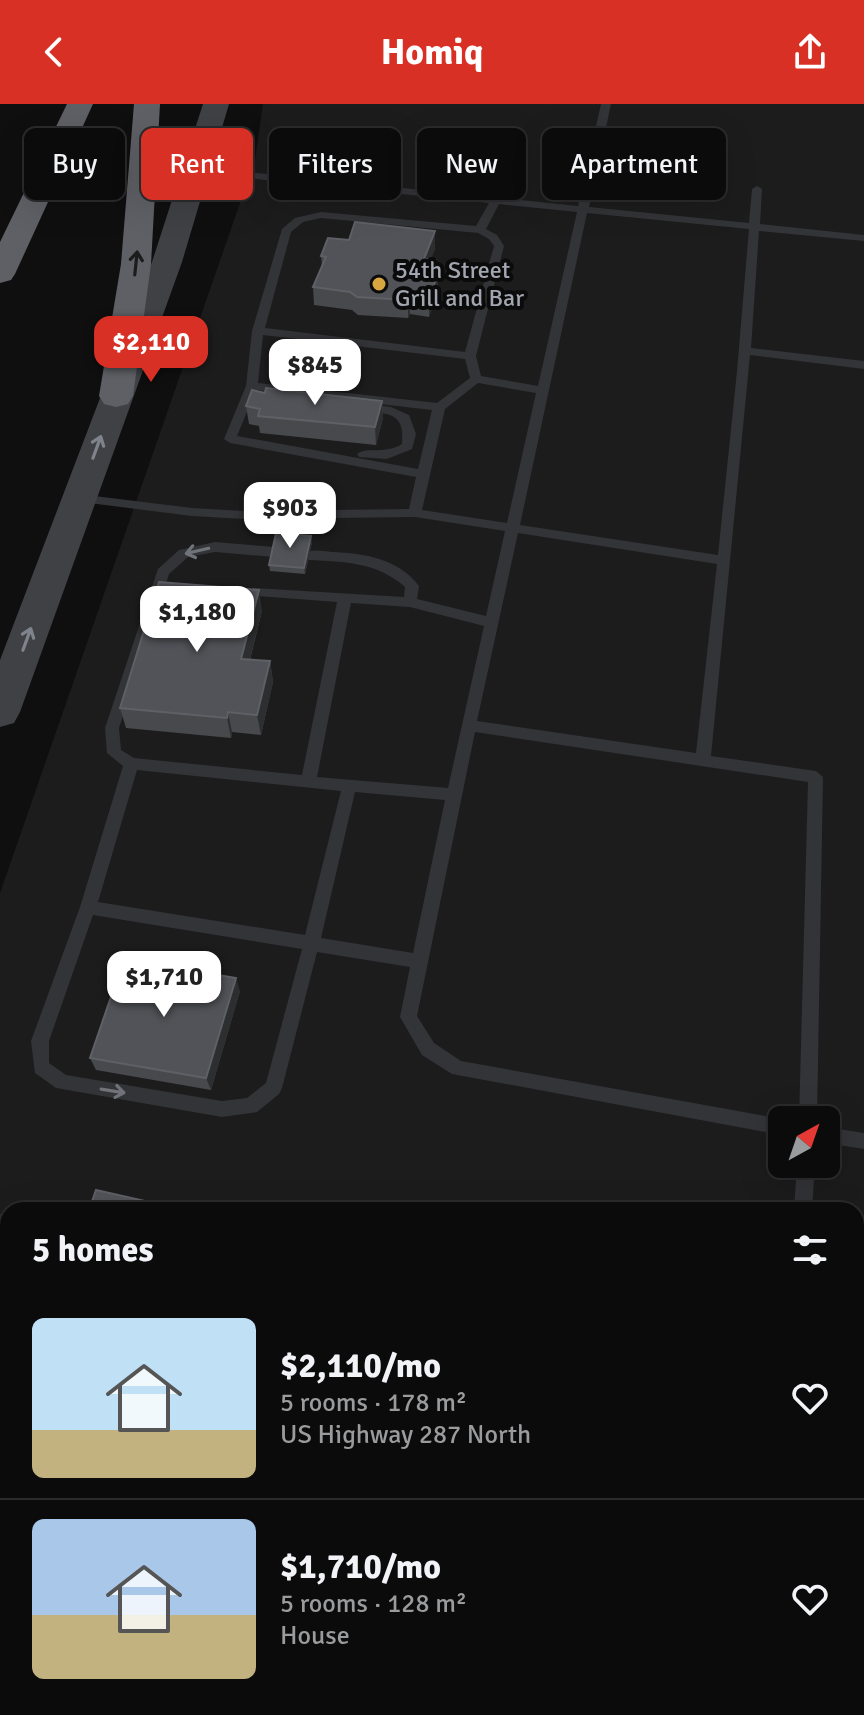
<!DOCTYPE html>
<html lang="en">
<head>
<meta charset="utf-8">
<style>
  :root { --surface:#0b0b0c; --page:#141415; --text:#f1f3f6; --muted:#9a9b9d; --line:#2b2b2d; --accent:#d93025 }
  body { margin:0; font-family:Signika,sans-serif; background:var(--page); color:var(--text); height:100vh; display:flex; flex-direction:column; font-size:30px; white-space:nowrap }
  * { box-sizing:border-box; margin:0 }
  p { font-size:26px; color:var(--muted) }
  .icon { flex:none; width:44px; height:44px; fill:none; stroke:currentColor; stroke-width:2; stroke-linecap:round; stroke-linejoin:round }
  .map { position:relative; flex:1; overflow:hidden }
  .sheet { position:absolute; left:0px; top:1098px; width:864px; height:514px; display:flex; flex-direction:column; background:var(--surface); border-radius:24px 24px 0 0; box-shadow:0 8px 32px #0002,0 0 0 2px var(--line) }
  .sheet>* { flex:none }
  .banner { position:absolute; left:24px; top:24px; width:816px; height:72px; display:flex; gap:16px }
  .needle { width:52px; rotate:40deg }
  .tools { position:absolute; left:768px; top:1002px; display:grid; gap:16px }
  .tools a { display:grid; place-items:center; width:72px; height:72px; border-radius:12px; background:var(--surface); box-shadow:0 8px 32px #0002,0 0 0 2px var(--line); font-size:40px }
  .price { position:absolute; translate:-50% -68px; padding:0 18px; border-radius:16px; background:#fff; color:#222; font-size:26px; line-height:52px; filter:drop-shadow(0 2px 4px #0008) }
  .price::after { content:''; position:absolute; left:50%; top:48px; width:24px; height:18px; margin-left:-12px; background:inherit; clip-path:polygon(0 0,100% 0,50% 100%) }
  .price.selected { background:var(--accent); color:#fff }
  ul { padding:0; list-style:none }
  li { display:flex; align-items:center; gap:24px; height:200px; padding:0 32px }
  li+li { border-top:2px solid var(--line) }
  li span { display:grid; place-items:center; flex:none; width:224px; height:160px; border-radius:12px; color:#555 }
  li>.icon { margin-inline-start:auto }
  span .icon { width:96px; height:96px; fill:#fffc; stroke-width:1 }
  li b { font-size:34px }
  h2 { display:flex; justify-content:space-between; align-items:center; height:96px; padding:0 32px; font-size:34px }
  .tag { padding:0 28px; border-radius:12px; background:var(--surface); box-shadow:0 8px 32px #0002,0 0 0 2px var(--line); font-size:28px; line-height:72px }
  .tag.selected { background:var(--accent); color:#fff }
  header { display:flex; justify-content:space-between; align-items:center; height:104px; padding:0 32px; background:var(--accent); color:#fff; font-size:36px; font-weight:700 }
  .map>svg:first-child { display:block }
</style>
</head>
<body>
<header><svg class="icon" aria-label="back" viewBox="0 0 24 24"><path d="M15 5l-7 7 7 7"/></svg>Homiq<svg class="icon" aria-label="share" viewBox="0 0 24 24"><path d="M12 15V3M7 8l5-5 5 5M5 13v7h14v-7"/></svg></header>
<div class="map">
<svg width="864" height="1611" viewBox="0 0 864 1611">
  <rect width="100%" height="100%" fill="#0f0f10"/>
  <path fill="#1c1c1d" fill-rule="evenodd" d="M 263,0 L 864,0 L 864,1611 L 262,1611 L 235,1604 L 856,1604 L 856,1106 L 8,1106 L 8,1545 L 0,1543 L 0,789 L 255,56 ZM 782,1016 L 826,1016 L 826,1060 L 782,1060 Z"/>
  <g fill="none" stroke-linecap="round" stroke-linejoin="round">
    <g fill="#333437" fill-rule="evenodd">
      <path d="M 601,0 L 611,0 L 589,103 L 749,119 L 752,85 L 757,82 L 762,85 L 760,120 L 864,131 L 864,137 L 759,127 L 751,244 L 864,257 L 864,265 L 750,251 L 711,652 L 816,667 L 823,673 L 817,1016 L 799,1016 L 808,678 L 475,628 L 417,912 L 434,939 L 461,957 L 782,1015 L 786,1016 L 782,1016 L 782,1031 L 452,970 L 422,951 L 400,913 L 410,863 L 317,848 L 282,984 L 279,990 L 257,1008 L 222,1013 L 56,984 L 35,969 L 31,937 L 80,803 L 123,662 L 107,649 L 105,624 L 158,465 L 179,446 L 215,438 L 274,443 L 281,448 L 274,453 L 215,448 L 188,453 L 169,470 L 119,624 L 121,646 L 134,654 L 302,671 L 337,498 L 258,492 L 251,487 L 253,484 L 404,493 L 405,483 C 377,458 345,458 309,456 L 302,451 C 310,444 322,447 332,448 C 364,449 399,455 419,482 L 417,495 L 486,512 L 505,427 L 415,413 L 244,415 L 192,412 L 73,397 L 73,391 L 78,390 L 192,404 L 244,407 L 409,405 L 416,373 L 230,339 L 224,335 L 246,282 L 252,227 L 282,125 L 295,114 L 321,108 L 476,122 L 489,99 L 198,69 L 193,66 L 198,63 L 578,102 ZM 499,100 L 577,108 L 538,282 L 481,272 L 476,252 L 504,142 L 497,131 L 486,125 ZM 587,109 L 749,125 L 737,267 L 718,451 L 520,421 ZM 321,114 L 478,129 L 489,135 L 494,142 L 465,248 L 265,224 L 291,128 L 303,118 ZM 263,231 L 465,255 L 470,274 L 437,299 L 258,279 ZM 478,279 L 536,289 L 507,419 L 422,406 L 445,305 ZM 256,286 L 432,306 L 418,365 L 237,332 ZM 518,429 L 717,460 L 696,649 L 477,617 ZM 351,499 L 410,503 L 484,522 L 448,684 L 317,673 ZM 137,666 L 341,687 L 305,831 L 98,798 ZM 355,688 L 445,696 L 413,849 L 321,834 ZM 93,811 L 302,845 L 266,979 L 247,994 L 222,997 L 66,971 L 49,959 L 49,937 Z"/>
      <path d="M 361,299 L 391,303 L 409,311 L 416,330 L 412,345 L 387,355 L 359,353 L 357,350 C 367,342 385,351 402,340 C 406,304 383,311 357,306 L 357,300 Z"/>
      <polygon points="826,1023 864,1029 864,1045 826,1039"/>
      <polygon points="797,1060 815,1060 812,1106 794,1106"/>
      <polygon points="0,1110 8,1112 8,1135 0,1130"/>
      <polygon points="856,1171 864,1172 864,1190 856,1189"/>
      <polygon points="864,1278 864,1298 856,1301 856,1281"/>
      <polygon points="0,1473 8,1475 8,1497 0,1495"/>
      <polygon points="856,1587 864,1589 864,1611 847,1604 856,1604"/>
      <polygon points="116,1604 138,1604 136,1611 114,1611"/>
    </g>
    <polygon fill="#3f4145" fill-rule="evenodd" points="203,0 229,0 182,158 20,608 14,619 0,623 0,556 152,158"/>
    <g fill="#5e6065" fill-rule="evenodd">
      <polygon points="67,0 93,0 15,170 11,176 0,179 0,138"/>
      <polygon points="134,0 160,0 151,160 133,292 128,300 116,303 104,300 99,292 121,160"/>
    </g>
  </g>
  <g fill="#48494d">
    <polygon points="435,145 430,156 436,156 438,187 429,213 410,210 408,214 358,211 352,206 314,201 313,183 322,162 321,152"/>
    <polygon points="265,289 382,297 383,314 376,341 260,329 259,322 249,320 246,302"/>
    <polygon points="312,438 305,470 270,467 269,461"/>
    <polygon points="262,507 250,556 270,557 273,578 261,631 232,628 231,634 126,624 120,604"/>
    <polygon points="240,887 211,986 96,966 90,954"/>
    <polygon points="864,1312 864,1540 856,1538 858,1315"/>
  </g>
  <g fill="#2d2e30">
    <polygon points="435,127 435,145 424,173 424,155"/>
    <polygon points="436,156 436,174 438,169 438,187 429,213 429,195 433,168"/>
    <polygon points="409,192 410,210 408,214 408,196"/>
    <polygon points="382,297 383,314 376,341 375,323"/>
    <polygon points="311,432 312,438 305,470 304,464"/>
    <polygon points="259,486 262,507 245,575 241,555"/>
    <polygon points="270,557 273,578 261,631 257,611"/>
    <polygon points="228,608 232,628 231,634 227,614"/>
    <polygon points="236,874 240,887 211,986 206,974"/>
    <polygon points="0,1189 8,1207 8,1213 0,1194"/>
  </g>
  <g fill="#515358" stroke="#5e6066" stroke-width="2">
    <polygon points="355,118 435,127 424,155 436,156 433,168 438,169 429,195 409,192 408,196 357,193 350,188 313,183 326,153 321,152 328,134 349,136"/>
    <polygon points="266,284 382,297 375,323 258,312 260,305 246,302 252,286 265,289"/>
    <polygon points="276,429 311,432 304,464 269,461"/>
    <polygon points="159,478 259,486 241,555 270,557 257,611 228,608 227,614 120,604"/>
    <polygon points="124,855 236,874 206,974 90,954"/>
    <polygon points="96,1086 176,1104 176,1106 89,1106"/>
    <polygon points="0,1194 8,1213 8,1461 0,1441"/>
  </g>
  <defs><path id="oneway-shaft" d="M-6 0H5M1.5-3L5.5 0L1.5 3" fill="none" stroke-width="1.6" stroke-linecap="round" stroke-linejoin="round" transform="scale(2)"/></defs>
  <use stroke="#1c1c1d" href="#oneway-shaft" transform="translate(136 159) rotate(-84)"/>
  <g stroke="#7f838b">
    <use href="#oneway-shaft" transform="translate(97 343) rotate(-70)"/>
    <use href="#oneway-shaft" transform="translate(27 535) rotate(-70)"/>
  </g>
  <g stroke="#70737a">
    <use href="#oneway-shaft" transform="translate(197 447) rotate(167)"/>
    <use href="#oneway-shaft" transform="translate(113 987) rotate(9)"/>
  </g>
  <circle fill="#d8a640" stroke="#0b0b0b" stroke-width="3" cx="379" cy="180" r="8"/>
  <g text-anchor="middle" stroke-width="8" stroke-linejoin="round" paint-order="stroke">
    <g font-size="24" fill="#a2a6b0" stroke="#0b0b0b" text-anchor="start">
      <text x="395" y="174">54th Street<tspan x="395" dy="28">Grill and Bar</tspan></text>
    </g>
  </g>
</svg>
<div class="tools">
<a><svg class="needle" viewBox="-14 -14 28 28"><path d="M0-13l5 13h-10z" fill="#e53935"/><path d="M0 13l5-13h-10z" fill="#9a9b9d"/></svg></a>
</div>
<b class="price selected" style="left:151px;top:280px">$2,110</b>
<b class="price" style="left:315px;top:303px">$845</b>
<b class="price" style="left:290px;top:446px">$903</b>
<b class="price" style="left:197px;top:550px">$1,180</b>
<b class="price" style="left:164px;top:915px">$1,710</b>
<div class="banner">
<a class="tag">Buy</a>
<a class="tag selected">Rent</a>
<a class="tag">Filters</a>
<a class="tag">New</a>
<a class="tag">Apartment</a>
</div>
<section class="sheet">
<h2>5 homes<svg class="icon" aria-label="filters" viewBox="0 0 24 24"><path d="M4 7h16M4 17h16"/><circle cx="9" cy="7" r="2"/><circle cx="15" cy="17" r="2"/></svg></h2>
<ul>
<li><span style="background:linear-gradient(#bfe0f5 70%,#c2b280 0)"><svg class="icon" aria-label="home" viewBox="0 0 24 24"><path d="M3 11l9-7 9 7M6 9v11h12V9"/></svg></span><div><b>$2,110/mo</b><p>5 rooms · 178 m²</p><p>US Highway 287 North</p></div><svg class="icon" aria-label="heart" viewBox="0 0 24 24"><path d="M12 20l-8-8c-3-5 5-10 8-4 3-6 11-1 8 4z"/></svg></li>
<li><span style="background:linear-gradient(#a9c7e8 60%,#c2b280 0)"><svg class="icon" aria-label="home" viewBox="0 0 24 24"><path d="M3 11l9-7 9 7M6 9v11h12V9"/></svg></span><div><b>$1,710/mo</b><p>5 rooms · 128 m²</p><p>House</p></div><svg class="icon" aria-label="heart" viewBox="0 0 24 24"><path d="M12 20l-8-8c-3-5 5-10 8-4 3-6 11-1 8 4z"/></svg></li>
</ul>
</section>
</div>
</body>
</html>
